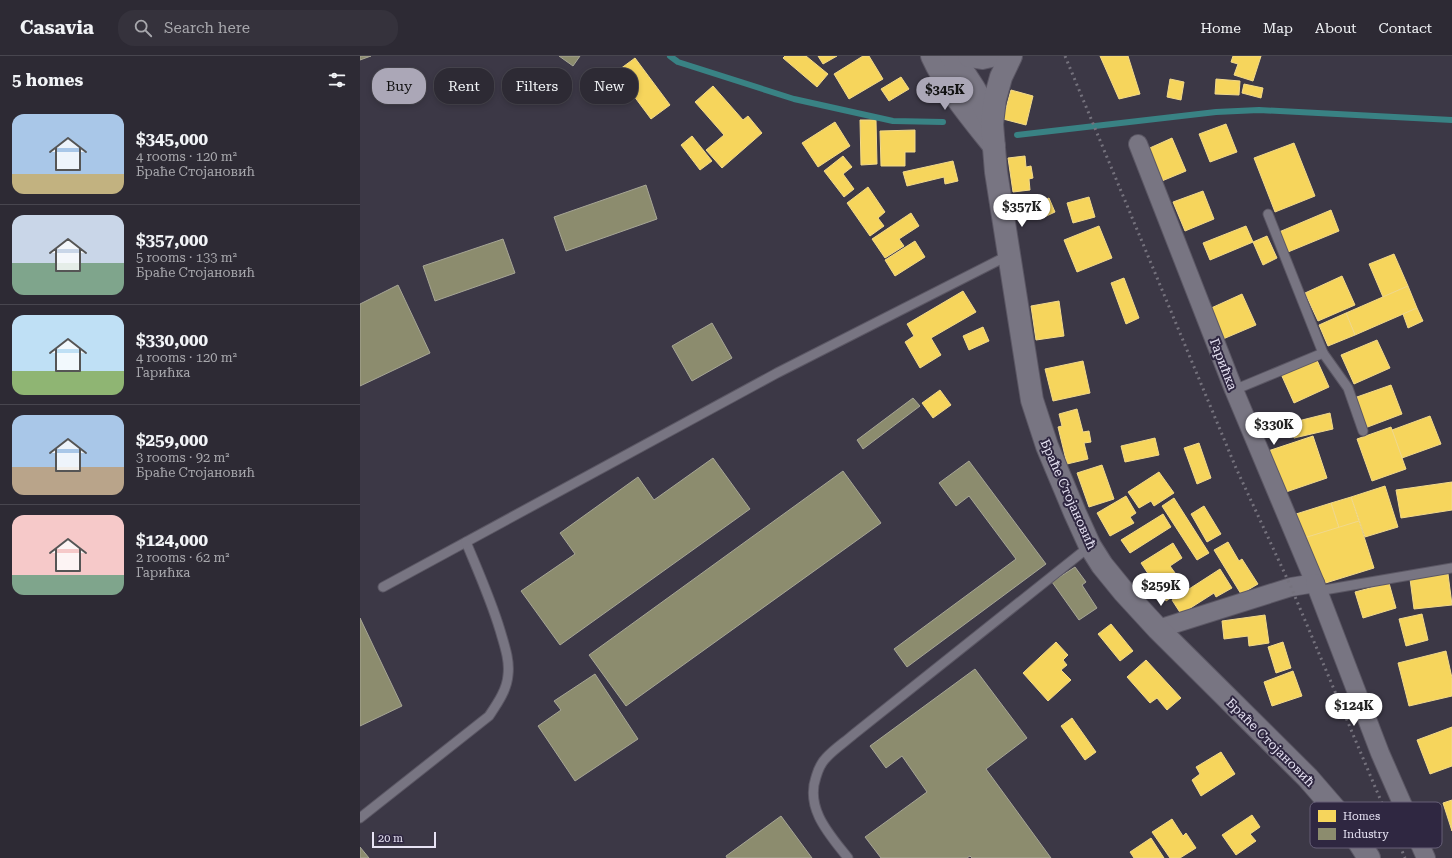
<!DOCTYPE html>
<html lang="en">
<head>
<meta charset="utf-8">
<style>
  :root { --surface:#2d2a34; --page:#35323c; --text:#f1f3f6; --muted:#a7a7ac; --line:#48464f; --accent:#aba7b7 }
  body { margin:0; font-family:"Roboto Serif",serif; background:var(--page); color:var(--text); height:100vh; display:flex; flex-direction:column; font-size:15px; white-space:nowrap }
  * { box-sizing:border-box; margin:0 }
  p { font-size:13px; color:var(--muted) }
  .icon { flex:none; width:22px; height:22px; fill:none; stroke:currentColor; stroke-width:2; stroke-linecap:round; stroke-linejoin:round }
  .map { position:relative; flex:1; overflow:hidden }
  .details { display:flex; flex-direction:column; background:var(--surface); width:360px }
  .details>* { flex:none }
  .hud { position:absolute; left:12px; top:12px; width:380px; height:36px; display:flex; gap:8px }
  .scale { position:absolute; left:12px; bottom:10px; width:64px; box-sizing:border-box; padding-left:4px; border:2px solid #e7e3f4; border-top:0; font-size:11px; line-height:14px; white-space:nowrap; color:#e7e3f4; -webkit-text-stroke:3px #2f2741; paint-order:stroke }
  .price { position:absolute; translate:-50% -34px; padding:0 9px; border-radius:14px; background:#fff; color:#222; font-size:13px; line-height:26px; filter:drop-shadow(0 1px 2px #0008) }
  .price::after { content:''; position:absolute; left:50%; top:24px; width:12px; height:9px; margin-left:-6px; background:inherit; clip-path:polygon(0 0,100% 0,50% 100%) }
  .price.selected { background:var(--accent); color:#111 }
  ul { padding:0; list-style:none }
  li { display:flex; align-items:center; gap:12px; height:100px; padding:0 12px }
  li+li { border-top:1px solid var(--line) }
  li span { display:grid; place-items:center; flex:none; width:112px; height:80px; border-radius:12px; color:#555 }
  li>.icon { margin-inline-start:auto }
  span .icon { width:48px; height:48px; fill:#fffc; stroke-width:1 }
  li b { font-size:17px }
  h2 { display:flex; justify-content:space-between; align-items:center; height:48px; padding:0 12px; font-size:17px }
  .chip { padding:0 14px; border-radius:16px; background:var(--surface); box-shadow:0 2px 6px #0003,0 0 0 1px var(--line); font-size:14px; line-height:36px }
  .chip.selected { background:var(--accent); color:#111 }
  header { display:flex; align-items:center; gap:24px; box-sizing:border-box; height:56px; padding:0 20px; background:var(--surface); border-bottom:1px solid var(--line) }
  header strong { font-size:19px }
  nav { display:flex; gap:22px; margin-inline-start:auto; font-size:14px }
  .search { width:280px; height:36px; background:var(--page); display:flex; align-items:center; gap:10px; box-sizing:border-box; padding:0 14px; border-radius:16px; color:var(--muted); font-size:15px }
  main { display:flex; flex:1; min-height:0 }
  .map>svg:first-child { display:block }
</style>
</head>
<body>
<header>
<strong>Casavia</strong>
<div class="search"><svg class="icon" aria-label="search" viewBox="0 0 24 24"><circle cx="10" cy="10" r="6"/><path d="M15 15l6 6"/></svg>Search here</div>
<nav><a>Home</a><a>Map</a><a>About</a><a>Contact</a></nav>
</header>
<main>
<section class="details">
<h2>5 homes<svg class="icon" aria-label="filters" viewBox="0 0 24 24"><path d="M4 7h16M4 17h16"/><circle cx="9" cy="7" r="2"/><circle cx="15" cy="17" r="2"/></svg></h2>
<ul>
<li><span style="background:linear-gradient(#a9c7e8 75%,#c2b280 0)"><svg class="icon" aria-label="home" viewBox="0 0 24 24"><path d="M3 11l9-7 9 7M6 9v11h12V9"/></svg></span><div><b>$345,000</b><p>4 rooms · 120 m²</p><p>Браће Стојановић</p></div></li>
<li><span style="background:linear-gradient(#c9d6e8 60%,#7fa58c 0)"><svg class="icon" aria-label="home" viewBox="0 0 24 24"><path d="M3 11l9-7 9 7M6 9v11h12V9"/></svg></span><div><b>$357,000</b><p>5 rooms · 133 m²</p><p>Браће Стојановић</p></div></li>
<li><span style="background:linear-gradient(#bfe0f5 70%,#8fb573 0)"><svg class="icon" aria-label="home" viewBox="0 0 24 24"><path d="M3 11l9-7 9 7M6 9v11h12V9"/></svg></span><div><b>$330,000</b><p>4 rooms · 120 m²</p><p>Гарићка</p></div></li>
<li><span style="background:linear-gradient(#a9c7e8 65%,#b9a48a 0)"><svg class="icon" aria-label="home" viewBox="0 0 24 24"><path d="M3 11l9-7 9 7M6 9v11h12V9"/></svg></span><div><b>$259,000</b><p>3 rooms · 92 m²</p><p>Браће Стојановић</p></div></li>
<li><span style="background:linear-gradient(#f6c9c9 75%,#7fa58c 0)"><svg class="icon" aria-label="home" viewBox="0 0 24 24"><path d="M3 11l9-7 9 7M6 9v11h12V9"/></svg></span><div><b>$124,000</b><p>2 rooms · 62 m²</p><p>Гарићка</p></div></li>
</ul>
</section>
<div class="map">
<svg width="1092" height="802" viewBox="0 0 1092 802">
  <rect width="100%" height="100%" fill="#3c3846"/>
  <g fill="#f6d55c" stroke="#f2d98a">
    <polygon points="425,0 446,0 468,18 457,31 423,2"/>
    <polygon points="458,0 477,0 463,8"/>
    <polygon points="503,0 509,0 523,23 489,43 474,18"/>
    <polygon points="740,0 768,0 780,38 759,43"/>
    <polygon points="873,0 901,0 893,25 874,19 878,8 871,6"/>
    <polygon points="275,2 310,49 291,63 256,16"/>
    <polygon points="541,21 549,33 529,45 521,33"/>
    <polygon points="810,23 824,26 821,44 807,41"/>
    <polygon points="856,23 880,25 879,39 855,38"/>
    <polygon points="884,28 903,32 901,42 882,37"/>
    <polygon points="353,30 383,64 388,60 402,77 362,112 346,94 364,79 335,46"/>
    <polygon points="651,34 673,40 666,69 643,63"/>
    <polygon points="500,64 516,64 517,108 501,109"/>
    <polygon points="475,66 490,90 458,111 442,87"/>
    <polygon points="866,68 877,96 850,106 839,78"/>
    <polygon points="555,74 555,96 545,96 545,110 521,110 520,75"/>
    <polygon points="332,80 352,105 340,114 321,89"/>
    <polygon points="812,82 826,115 797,127 783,95"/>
    <polygon points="934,87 955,140 915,156 894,102"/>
    <polygon points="483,100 492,111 483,118 494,133 484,141 464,115"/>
    <polygon points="665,100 666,111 671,110 673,122 669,123 670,134 653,136 648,102"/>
    <polygon points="593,105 598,125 585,128 584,121 547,130 543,116"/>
    <polygon points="508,131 525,156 518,162 524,170 510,180 487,147"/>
    <polygon points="843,135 854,163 825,175 813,146"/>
    <polygon points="729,141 735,161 713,167 707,147"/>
    <polygon points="689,142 695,156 680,163 674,149"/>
    <polygon points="971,154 979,175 928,196 919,176"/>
    <polygon points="551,157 559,170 539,183 544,190 525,202 512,183"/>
    <polygon points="739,170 752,202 717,216 704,184"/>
    <polygon points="886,170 893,186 850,204 843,187"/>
    <polygon points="907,180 917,202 903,209 893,186"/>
    <polygon points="555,185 565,201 535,220 525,204"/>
    <polygon points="1034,198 1048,230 1023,241 1009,208"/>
    <polygon points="982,220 995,249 958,265 945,237"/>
    <polygon points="764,222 779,262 766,268 751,227"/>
    <polygon points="1048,230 1057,252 995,279 986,257"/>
    <polygon points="603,235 616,256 571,282 581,299 560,312 545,286 554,280 547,268"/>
    <polygon points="882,238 896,269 863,283 849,253"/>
    <polygon points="699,245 704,280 676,284 671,250"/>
    <polygon points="1057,252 1063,265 1048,272 1043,258"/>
    <polygon points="986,257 995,279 968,290 959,269"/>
    <polygon points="623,271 629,285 609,294 603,280"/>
    <polygon points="1017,284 1030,312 994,328 981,299"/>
    <polygon points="956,302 969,331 934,347 921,318"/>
    <polygon points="723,305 730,337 693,345 685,313"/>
    <polygon points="1031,329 1042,358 1005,372 994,342"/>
    <polygon points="580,334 591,349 573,362 562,347"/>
    <polygon points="717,353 723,376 729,375 731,386 724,387 728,403 707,408 698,371 702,370 699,358"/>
    <polygon points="970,357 973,373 934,382 930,367"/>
    <polygon points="1070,360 1081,388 1042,402 1032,374"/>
    <polygon points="1031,371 1046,413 1012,425 997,383"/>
    <polygon points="953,380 967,422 923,437 908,395"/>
    <polygon points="795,382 799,399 765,406 761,390"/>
    <polygon points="839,387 851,422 837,428 824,392"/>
    <polygon points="742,409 754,443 729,451 717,417"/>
    <polygon points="799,416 814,437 794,450 791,445 779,452 768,436"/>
    <polygon points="1092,426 1092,454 1041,462 1036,434"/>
    <polygon points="1025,430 1038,471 1005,481 991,441"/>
    <polygon points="766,440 776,457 770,461 774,467 750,480 737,457"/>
    <polygon points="991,441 999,465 979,472 971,447"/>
    <polygon points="814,442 849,497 837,504 802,450"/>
    <polygon points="971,447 979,472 944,482 936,458"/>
    <polygon points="844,450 861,478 847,486 831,458"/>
    <polygon points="803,458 811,471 770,497 761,484"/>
    <polygon points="999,465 1014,512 959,529 944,482"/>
    <polygon points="868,486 879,505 882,503 898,528 881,538 854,494"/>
    <polygon points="813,487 822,502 810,510 818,521 812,524 820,536 806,545 781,507"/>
    <polygon points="860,513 872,532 856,541 854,537 821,558 812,544"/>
    <polygon points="1088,518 1092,549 1054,553 1050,523"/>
    <polygon points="1029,527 1036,552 1003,562 995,536"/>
    <polygon points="1062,558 1068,584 1046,590 1039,563"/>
    <polygon points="905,559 909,587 889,590 888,580 864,583 862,565"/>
    <polygon points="751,568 773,595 760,605 738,578"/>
    <polygon points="696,586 708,599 703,604 707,609 701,614 711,624 688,645 663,617"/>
    <polygon points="923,586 931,612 916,617 908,591"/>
    <polygon points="1086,595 1092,622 1092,640 1049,650 1038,607"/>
    <polygon points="786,604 821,642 807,654 797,642 790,647 767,621"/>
    <polygon points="933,615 942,640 912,650 904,626"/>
    <polygon points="712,662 736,696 725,704 701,670"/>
    <polygon points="1092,671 1092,710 1070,718 1057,684"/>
    <polygon points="861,696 875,718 841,740 832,724 840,718 836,711"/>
    <polygon points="1092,744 1092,775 1083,747"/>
    <polygon points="892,759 900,771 890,778 896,785 876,799 862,779"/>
    <polygon points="812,763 823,780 826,777 836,792 820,802 810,802 792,776"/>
    <polygon points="791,782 804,802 774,802 770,796"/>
  </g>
  <g fill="#8c8c6e" stroke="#a7a696">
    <polygon points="0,0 11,0 0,4"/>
    <polygon points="199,0 220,0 213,10"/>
    <polygon points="286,129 297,163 206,195 194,161"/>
    <polygon points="143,183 155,217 75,245 63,210"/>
    <polygon points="38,229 70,297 0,330 0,248"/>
    <polygon points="352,267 372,302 332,325 312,290"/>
    <polygon points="553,342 560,350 503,393 497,384"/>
    <polygon points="353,402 390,453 200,589 161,535 215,498 200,477 278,421 294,444"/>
    <polygon points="609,405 686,508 547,611 534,593 656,503 609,440 596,450 579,427"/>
    <polygon points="483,415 521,467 266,650 229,599"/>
    <polygon points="715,511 726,526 722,529 737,552 719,564 692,526"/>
    <polygon points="0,562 42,650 0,670"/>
    <polygon points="615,613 667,682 626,713 691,802 612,802 610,800 607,802 521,802 505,781 567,736 542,700 526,712 510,690"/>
    <polygon points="235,618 278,683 215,725 178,670 201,654 194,645"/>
    <polygon points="421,760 452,802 367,802 366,800"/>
    <polygon points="0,791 9,802 0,802"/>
  </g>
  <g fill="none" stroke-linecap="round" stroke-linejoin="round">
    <g stroke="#398284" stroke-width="6">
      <polyline points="310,0 318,6 434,43 533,65 583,66"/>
      <polyline points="657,79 856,56 899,54 1092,64"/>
    </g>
    <defs>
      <g id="lane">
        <polyline points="908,158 963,297 988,332 1003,375"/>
        <polyline points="874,334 963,297"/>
        <polyline points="23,531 417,317 649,199"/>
        <polyline points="958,535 1092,512"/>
        <path d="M 0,762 L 129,660 C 137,648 147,634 148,619 C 150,604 144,588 140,574 C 131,544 118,515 106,486"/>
        <path d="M 488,802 C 470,779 445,753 456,721 C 458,714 461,707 466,702 C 474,693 485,686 494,678 L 730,490"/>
      </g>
      <g id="street">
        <polyline points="778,88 874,334 955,527 931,531 798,573"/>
        <polyline points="955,527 1020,697 1066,802"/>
      </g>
      <g id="secondary">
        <path d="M 572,0 C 587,33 611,61 634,90"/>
        <path d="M 591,0 C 610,23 619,40 632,67"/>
        <polyline points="609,0 622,2 631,0"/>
        <polyline points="651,0 641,21 635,43 632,68 636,116 672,344 687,390 715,457 730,490 742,509 764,536 798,573 948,722 974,752 997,783 1009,802"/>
      </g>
    </defs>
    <use href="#lane" stroke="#5b5764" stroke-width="11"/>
    <use href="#street" stroke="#5b5764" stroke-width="20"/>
    <use href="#secondary" stroke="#5b5764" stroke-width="24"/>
    <use href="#lane" stroke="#787582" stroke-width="9"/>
    <use href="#street" stroke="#787582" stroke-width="18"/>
    <use href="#secondary" stroke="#787582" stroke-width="22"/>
    <polyline stroke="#75727d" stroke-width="3" stroke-dasharray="2 4" stroke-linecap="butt" points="705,0 876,412 931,531 1045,802"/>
  </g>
  <g text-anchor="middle" stroke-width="4" stroke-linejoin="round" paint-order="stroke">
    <g font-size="13" fill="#e7e3f4" stroke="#2f2741">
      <text transform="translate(864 308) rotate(69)" y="5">Гарићка</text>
      <text transform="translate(709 438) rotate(66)" y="5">Браће Стојановић</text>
      <text transform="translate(911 686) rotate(45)" y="5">Браће Стојановић</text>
    </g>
  </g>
  <rect x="950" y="746" width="132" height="46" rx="6" fill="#2f2741" stroke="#665f77" stroke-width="1"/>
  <rect x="958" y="754" width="18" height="12" fill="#f6d55c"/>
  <rect x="958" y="772" width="18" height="12" fill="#8c8c6e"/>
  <g font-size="11" fill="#e7e3f4">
    <text x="983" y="764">Homes</text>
    <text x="983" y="782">Industry</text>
  </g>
</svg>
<div class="scale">20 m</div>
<b class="price selected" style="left:585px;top:55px">$345K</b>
<b class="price" style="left:662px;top:172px">$357K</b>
<b class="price" style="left:914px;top:390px">$330K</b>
<b class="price" style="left:801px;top:551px">$259K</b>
<b class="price" style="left:994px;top:671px">$124K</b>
<div class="hud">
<a class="chip selected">Buy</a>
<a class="chip">Rent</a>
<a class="chip">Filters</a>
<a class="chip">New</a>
</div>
</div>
</main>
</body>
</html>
